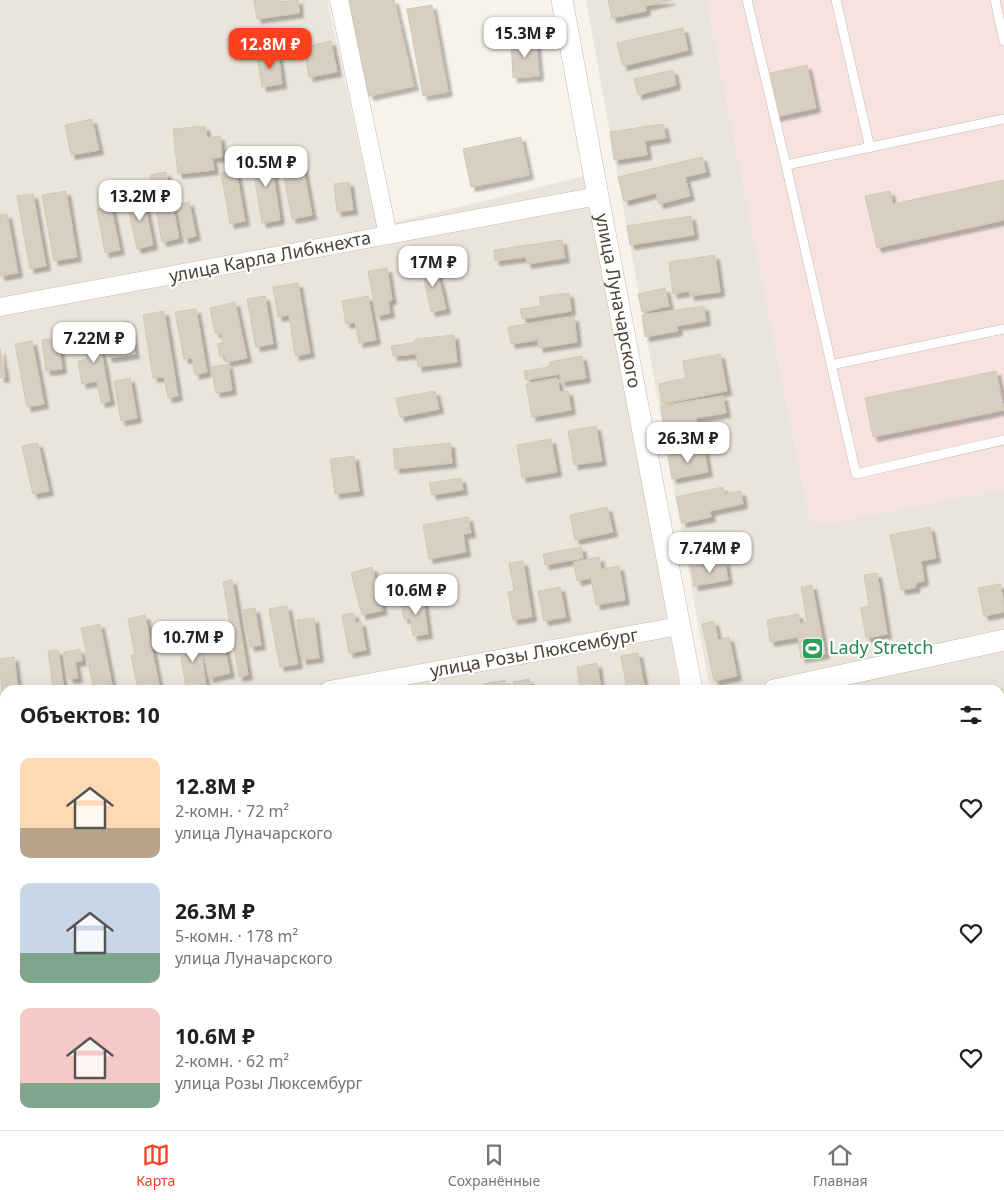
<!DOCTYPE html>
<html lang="ru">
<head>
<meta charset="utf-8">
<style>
  :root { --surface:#fff; --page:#f6f6f6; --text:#202124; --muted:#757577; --line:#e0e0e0; --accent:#fc3f1d }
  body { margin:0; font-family:"Noto Sans",sans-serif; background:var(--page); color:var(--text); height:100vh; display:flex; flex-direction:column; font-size:19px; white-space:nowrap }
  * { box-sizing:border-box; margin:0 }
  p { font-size:16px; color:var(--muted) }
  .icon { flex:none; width:28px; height:28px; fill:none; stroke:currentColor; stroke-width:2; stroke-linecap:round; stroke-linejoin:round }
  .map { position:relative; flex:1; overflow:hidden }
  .drawer { position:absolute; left:0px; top:685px; width:1005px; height:445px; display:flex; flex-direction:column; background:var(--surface); border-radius:15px 15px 0 0; box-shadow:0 5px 20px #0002 }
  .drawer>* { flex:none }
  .price { position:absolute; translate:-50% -42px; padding:0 11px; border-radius:10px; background:#fff; color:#222; font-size:16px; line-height:32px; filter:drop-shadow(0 1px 2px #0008) }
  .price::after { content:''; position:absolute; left:50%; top:30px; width:15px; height:11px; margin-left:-8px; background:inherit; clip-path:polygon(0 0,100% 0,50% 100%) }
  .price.selected { background:var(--accent); color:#fff }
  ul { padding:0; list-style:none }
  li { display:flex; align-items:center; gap:15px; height:125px; padding:0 20px }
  li span { display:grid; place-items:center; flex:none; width:140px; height:100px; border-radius:10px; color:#555 }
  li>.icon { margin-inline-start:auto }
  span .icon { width:60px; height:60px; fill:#fffc; stroke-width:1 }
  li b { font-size:21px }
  h2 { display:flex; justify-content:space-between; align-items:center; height:60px; padding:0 20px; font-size:21px }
  .tabs { display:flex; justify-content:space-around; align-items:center; height:70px; border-top:1px solid var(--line); background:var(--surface); font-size:14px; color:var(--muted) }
  .tabs a { display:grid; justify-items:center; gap:2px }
  .tabs .selected { color:var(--accent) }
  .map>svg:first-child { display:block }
</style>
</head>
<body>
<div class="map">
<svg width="1004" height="1130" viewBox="0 0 1004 1130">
  <defs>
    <filter id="shadow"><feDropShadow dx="4.5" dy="4.5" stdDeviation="1" flood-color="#0004"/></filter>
  </defs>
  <rect width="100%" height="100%" fill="#f6f3ec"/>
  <g fill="#eae5da">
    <polygon points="0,0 327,0 377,227 589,175 680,690 5,690 5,984 0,985"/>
    <polygon points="586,0 707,0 811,526 1004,489 1004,963 1000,964 1000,690 710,690"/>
    <polygon points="627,1125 757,1125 758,1130 603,1130"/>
  </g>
  <polygon fill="#e6e2dd" points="0,1043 5,1043 5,1125 627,1125 603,1130 0,1130"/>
  <polygon fill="#efe8d6" points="1004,969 1004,1130 801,1130 800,1125 1000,1125 1000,970"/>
  <polygon fill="#f6e3e0" points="707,0 1004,0 1004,489 811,526"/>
  <g fill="#d8cfc1" stroke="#d3c7b4" filter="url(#shadow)">
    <polygon points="254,0 280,0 280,2 298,0 299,13 257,19"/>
    <polygon points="348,0 394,0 414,86 369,96"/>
    <polygon points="608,0 671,0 645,6 646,11 612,18"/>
    <polygon points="432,5 448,92 423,96 407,9"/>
    <polygon points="683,28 688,50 623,66 617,43"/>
    <polygon points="536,39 539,76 513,78 511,41"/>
    <polygon points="331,41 337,72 309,77 304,47"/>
    <polygon points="278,54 282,84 262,87 257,57"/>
    <polygon points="807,65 816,108 775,117 766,74"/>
    <polygon points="673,70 676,85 638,95 634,79"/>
    <polygon points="92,119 99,150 71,155 65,125"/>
    <polygon points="663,124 666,138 645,141 647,155 614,160 610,132"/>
    <polygon points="205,126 207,138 220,136 222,157 212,158 214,170 178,174 173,129"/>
    <polygon points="521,137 529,175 471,187 463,149"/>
    <polygon points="300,151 312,215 292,219 280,155"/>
    <polygon points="270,153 280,220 262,223 251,156"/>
    <polygon points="702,157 706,172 685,177 690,196 659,204 656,193 624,201 618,177"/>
    <polygon points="236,170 245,221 230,224 221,173"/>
    <polygon points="166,172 179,238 162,242 150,175"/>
    <polygon points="1004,180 1004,220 877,248 865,196 890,191 893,204"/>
    <polygon points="349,182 353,210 337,212 334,184"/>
    <polygon points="66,191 77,257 54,261 42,195"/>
    <polygon points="33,194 46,266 30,269 17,196"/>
    <polygon points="143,195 153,245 137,249 126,199"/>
    <polygon points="189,202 196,236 184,239 177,204"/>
    <polygon points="111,207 120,250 105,253 97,209"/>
    <polygon points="7,214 18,273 0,276 0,215"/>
    <polygon points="691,216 694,235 630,245 627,226"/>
    <polygon points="562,240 565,258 527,264 526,257 495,261 494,250"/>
    <polygon points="715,255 720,292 690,296 689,291 673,294 669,262"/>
    <polygon points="435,263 446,309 431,312 421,266"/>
    <polygon points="387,268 392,300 388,301 390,313 376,316 368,271"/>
    <polygon points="298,283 310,353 295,356 289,315 278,317 273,287"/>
    <polygon points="665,288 669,306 642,312 638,294"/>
    <polygon points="569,293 571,311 522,319 520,309 541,306 539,297"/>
    <polygon points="265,296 273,344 256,347 247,299"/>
    <polygon points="368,296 376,340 359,343 355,322 346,324 342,301"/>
    <polygon points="235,302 247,358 226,362 225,355 220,356 217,344 223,343 221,333 215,333 210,308"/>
    <polygon points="704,306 706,321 677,326 678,331 645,337 642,315"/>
    <polygon points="196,309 207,372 195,375 192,358 184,359 175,312"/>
    <polygon points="164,311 178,396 168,398 164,377 153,378 143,315"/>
    <polygon points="574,317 577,342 539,348 538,340 511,344 508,327"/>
    <polygon points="129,321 135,354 108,358 102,326"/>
    <polygon points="97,328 110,401 101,403 97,381 82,384 78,361 87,359 82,330"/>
    <polygon points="454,335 457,362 418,367 416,354 393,356 391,346 412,343 416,339"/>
    <polygon points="58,338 62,369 46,371 42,340"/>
    <polygon points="32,341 44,404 27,407 15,344"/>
    <polygon points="0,349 5,377 0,378"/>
    <polygon points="720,354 727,391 662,404 659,384 686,378 683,361"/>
    <polygon points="582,356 586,378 561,382 560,374 526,380 524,371 549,367 550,362"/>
    <polygon points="228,364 232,390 216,393 211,367"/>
    <polygon points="996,371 1004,410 873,437 865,398"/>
    <polygon points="130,378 137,418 121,421 114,381"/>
    <polygon points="557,378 560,392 568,391 571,410 532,417 526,384"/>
    <polygon points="435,391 439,409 400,417 396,398"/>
    <polygon points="723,396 726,413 696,418 697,423 664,429 661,406"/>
    <polygon points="596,426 602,461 574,465 568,431"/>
    <polygon points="551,439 557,472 522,478 517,445"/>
    <polygon points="38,443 49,491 33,494 22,446"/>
    <polygon points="450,443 452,463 395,469 393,449"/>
    <polygon points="704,449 708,472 672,479 668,456"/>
    <polygon points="354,456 359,491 335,494 330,459"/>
    <polygon points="461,478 463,490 432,495 429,483"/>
    <polygon points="723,487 724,494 741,491 743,504 710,511 711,517 682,523 676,497"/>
    <polygon points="607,507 613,532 575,540 570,515"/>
    <polygon points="468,517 471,533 463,534 466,552 429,559 423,525"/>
    <polygon points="930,527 936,558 921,561 924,581 916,583 915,588 901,590 890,535"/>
    <polygon points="581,547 583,558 545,565 543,554"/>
    <polygon points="599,557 601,569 619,566 625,600 596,605 591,578 577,581 574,562"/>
    <polygon points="523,561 532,617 513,620 508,592 514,591 509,563"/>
    <polygon points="725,561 728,580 694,586 691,567"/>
    <polygon points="372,567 383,610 362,615 351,573"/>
    <polygon points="877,573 887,634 866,638 861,608 869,606 864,575"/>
    <polygon points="232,580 248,675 239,677 223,582"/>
    <polygon points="1000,584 1004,603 1004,612 984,616 978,588"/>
    <polygon points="812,585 825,654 801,658 798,637 770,642 767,620 798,614 800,623 807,622 801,587"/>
    <polygon points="560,587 566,617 544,621 538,591"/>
    <polygon points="423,598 428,634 413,636 410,618 404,619 401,602"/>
    <polygon points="287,606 298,664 280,667 269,609"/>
    <polygon points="255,608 261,645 250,647 243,610"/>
    <polygon points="354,613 356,623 361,622 366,650 349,653 342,615"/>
    <polygon points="145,615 159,685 138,689 131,655 135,655 128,619"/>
    <polygon points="314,618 319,658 302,660 297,620"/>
    <polygon points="714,621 718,640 729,637 737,676 714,681 702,624"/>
    <polygon points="100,624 113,690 94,690 81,628"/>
    <polygon points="220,627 230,673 209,678 198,632"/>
    <polygon points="199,634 206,686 186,688 181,657 187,654 184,636"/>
    <polygon points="80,649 82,661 75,662 78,678 69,679 64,652"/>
    <polygon points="58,650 64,690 53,690 48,651"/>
    <polygon points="638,653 645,690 627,690 621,656"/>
    <polygon points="14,657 18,690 5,690 5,715 0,673 0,659"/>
    <polygon points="597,663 601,690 580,690 577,667"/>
    <polygon points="529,679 531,690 514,690 513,682"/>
    <polygon points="505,680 507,690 485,690 484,684"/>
    <polygon points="1002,689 1004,698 1004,729 1000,730 1000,690 998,690"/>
    <polygon points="0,775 5,775 5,816 3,816 0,795"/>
    <polygon points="1004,822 1004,870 1000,850 1000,823"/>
    <polygon points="0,947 5,971 5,973 0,974"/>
    <polygon points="5,1095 5,1125 94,1125 95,1130 0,1130 0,1096"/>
    <polygon points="121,1125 133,1125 134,1127 123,1130"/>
  </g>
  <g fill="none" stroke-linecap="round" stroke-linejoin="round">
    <defs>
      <g id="service">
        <polyline points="747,0 786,165 856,474 1004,440"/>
        <polyline points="836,0 870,148"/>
        <polyline points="995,0 1004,41"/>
        <polyline points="786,165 1004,119"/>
        <polyline points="831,365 1004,329"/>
      </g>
      <g id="minor">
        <polyline points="339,0 388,235"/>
        <polyline points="0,307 598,196"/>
        <polyline points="329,690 679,626"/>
        <polyline points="0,750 5,749"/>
        <polyline points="1000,946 1004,945"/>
      </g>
      <g id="tertiary">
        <path id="s1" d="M 562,0 L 598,196 L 692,690"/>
        <polyline points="774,690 1004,640"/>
        <polyline points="0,1012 5,1011"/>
        <polyline points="778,1125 779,1130"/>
      </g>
    </defs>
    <use href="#service" stroke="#c2bbae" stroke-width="10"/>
    <use href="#minor" stroke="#c2bbae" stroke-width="19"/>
    <use href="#tertiary" stroke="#c2bbae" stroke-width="22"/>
    <use href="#service" stroke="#fff" stroke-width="9"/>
    <use href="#minor" stroke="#fff" stroke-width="18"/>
    <use href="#tertiary" stroke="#fff" stroke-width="21"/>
  </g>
  <defs>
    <symbol id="stadium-square" viewBox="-11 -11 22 22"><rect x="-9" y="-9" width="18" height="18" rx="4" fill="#2e9e5b" stroke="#fff"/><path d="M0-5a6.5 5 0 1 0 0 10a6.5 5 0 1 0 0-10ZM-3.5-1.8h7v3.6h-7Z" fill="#fff"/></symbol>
  </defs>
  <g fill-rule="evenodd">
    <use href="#stadium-square" x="800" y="636" width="25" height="25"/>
  </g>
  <g text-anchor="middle" stroke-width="4.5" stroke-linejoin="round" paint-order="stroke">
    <g font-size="18" fill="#4b4439" stroke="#fff">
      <text transform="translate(270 257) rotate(-11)" y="6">улица Карла Либкнехта</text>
      <text dy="6" stroke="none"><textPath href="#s1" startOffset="306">улица Луначарского</textPath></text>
      <text transform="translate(534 653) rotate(-10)" y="6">улица Розы Люксембург</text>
    </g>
    <g font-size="18" fill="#27864d" stroke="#fff" text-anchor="start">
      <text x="829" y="654">Lady Stretch</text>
    </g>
  </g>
</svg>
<b class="price" style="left:525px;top:59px">15.3M ₽</b>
<b class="price selected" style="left:270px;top:70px">12.8M ₽</b>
<b class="price" style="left:266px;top:188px">10.5M ₽</b>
<b class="price" style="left:140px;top:222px">13.2M ₽</b>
<b class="price" style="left:433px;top:288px">17M ₽</b>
<b class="price" style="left:94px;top:364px">7.22M ₽</b>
<b class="price" style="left:688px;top:464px">26.3M ₽</b>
<b class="price" style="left:710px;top:574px">7.74M ₽</b>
<b class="price" style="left:416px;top:616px">10.6M ₽</b>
<b class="price" style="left:193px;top:663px">10.7M ₽</b>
<section class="drawer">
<h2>Объектов: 10<svg class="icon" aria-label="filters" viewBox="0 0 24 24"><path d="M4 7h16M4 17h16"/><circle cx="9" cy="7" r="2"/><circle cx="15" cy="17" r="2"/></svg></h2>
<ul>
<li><span style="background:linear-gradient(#ffd9b3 70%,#b9a48a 0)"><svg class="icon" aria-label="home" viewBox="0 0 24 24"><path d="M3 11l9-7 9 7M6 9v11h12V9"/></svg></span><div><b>12.8M ₽</b><p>2-комн. · 72 m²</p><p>улица Луначарского</p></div><svg class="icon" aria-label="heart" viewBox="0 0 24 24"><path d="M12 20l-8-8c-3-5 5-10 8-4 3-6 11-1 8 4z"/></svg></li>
<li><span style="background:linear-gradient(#c9d6e8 70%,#7fa58c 0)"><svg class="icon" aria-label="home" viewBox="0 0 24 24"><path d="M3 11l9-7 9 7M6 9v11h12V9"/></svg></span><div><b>26.3M ₽</b><p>5-комн. · 178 m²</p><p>улица Луначарского</p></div><svg class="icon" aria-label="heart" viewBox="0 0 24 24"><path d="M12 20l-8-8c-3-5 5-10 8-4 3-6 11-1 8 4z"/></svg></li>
<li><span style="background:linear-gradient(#f6c9c9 75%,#7fa58c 0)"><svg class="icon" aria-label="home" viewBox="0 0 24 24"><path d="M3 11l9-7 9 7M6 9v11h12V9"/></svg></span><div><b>10.6M ₽</b><p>2-комн. · 62 m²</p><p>улица Розы Люксембург</p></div><svg class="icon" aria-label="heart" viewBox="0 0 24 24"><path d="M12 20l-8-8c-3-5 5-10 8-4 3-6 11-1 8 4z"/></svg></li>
</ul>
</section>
</div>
<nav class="tabs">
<a class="selected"><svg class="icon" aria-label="map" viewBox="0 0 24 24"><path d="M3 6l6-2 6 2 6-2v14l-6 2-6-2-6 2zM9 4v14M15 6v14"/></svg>Карта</a>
<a><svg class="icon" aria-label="saved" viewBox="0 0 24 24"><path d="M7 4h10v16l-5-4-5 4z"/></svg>Сохранённые</a>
<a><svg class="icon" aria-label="home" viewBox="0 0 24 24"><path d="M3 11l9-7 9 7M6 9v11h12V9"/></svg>Главная</a>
</nav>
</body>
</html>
